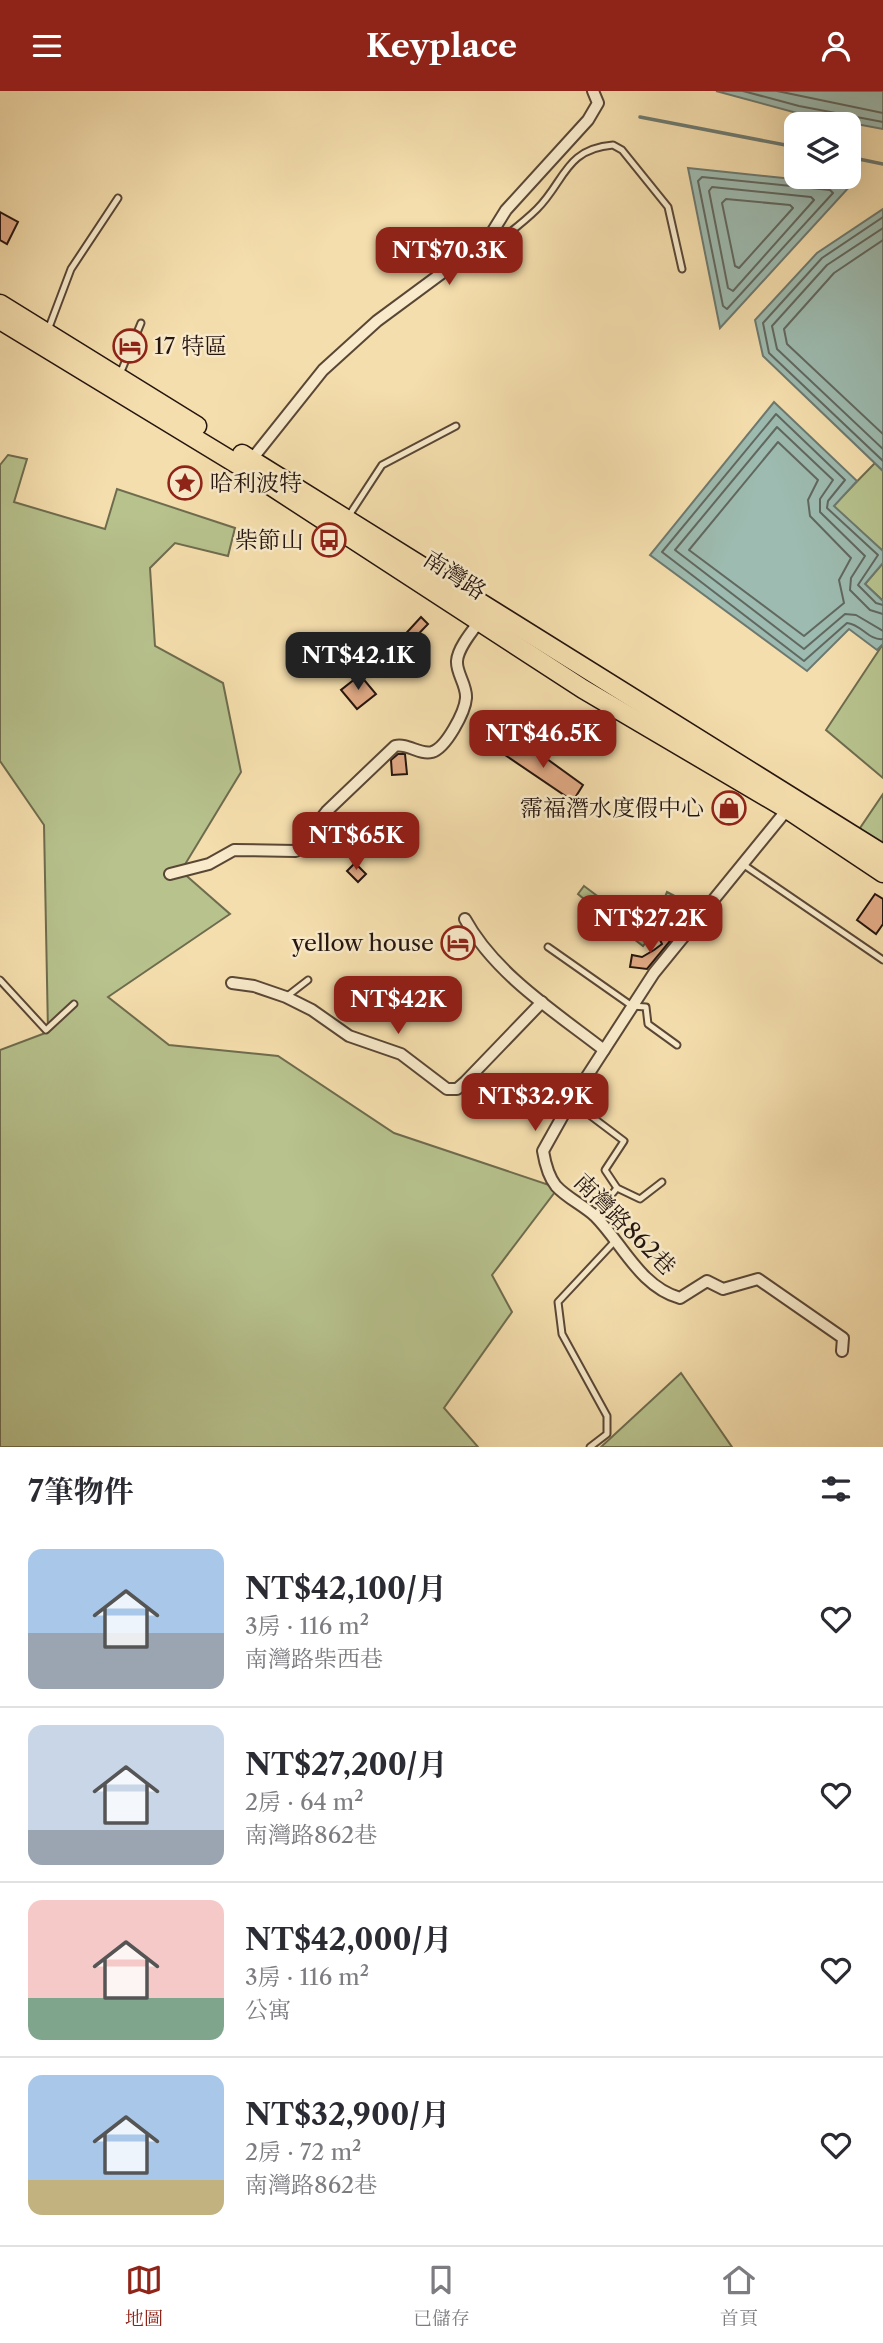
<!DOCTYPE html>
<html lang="zh-TW">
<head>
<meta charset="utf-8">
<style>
  :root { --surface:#fff; --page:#f2f2f3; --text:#2b2b33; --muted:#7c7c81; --line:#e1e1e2; --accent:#8f2418 }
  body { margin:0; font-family:"Libre Caslon Text","Noto Serif TC",serif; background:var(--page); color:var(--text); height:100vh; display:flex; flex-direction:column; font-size:26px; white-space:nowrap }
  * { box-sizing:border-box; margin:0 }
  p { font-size:23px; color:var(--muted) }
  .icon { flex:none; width:38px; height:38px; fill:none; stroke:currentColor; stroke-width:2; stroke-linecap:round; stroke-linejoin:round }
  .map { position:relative; height:1356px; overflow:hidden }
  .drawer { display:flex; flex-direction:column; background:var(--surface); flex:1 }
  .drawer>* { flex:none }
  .fabs { position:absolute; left:784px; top:21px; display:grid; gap:14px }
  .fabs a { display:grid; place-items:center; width:77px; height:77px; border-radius:14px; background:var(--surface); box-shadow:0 7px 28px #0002; font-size:35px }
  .price { position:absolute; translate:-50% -60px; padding:0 16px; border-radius:14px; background:var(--accent); color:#fff; font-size:23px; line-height:46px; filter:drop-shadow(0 2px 4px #0008) }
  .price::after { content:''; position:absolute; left:50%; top:42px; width:21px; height:16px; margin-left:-10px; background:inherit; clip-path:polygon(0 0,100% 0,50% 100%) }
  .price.active { background:#222; color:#fff }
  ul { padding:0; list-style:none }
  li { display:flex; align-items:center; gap:21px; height:175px; padding:0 28px }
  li+li { border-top:2px solid var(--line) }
  li span { display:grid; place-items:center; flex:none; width:196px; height:140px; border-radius:14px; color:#555 }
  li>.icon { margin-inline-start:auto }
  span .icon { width:84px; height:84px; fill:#fffc; stroke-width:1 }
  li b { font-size:30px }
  h2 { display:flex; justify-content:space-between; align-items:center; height:84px; padding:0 28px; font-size:30px }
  header { display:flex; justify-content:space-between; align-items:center; height:91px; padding:0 28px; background:var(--accent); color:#fff; font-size:32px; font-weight:800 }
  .tab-bar { display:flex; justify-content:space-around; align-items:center; height:98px; border-top:2px solid var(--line); background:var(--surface); font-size:19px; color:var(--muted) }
  .tab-bar a { display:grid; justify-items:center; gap:4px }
  .tab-bar .active { color:var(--accent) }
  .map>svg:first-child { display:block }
</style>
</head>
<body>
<header><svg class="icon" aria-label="menu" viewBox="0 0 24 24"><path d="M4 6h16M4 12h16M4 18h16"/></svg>Keyplace<svg class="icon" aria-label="person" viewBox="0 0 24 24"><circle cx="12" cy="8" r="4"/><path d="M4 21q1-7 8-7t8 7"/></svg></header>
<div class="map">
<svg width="883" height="1356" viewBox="0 0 883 1356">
  <rect width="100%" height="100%" fill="#f5dead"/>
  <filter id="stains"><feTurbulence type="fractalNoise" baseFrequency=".00286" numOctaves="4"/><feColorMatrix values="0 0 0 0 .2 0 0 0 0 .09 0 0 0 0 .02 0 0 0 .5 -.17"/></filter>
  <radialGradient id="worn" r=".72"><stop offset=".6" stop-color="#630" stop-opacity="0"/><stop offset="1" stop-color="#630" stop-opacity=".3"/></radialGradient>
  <g fill="#b7c28d" stroke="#6e6c4e" stroke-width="2">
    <polygon points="8,364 27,368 14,411 105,438 117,398 235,437 228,465 175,452 150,477 155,555 223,592 241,681 181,780 230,823 108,906 169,954 278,965 394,1042 558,1097 492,1184 512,1221 444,1317 478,1356 0,1356 0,959 48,941 44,734 0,670 0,374"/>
    <polygon points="875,372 883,380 883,460 833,415"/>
    <polygon points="883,472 883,510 865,493"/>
    <polygon points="883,553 883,687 826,639"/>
    <polygon points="883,703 883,755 858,740"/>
    <polygon points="584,795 608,813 601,822 578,803"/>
    <polygon points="667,801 688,812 689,817 682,826 662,813"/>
    <polygon points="614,818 650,846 643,855 607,827"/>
    <polygon points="681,1282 732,1356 601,1356"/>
  </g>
  <g fill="#9dbbb0" stroke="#6d7970" stroke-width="2">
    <polygon points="716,0 883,0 883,38 797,22"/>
    <polygon points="688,77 851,94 720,237"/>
    <polygon points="883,118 883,380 763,265 755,229 817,162"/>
    <polygon points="774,311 857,390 834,415 883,460 883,472 865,493 883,510 883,553 877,559 849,538 807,580 650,464"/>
  </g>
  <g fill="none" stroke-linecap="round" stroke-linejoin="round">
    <g stroke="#616860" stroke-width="2">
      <polyline points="743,0 799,15 883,31"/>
      <polyline points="777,0 883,22"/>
      <polygon points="702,86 830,99 833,102 727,218 723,215 698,90"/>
      <polygon points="712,96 811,106 814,109 733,200 728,197 709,100"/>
      <polygon points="726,108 790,114 793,117 739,177 735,175 722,112"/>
      <polyline points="883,126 822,167 763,232 769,262 883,370"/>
      <polyline points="883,137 827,174 772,235 777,258 883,358"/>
      <polyline points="883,149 834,182 784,238 787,253 883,343"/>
      <polygon points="778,351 818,389 808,409 810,425 851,467 839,489 844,512 804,545 689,459"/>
      <path d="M 883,514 L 876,512 L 858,494 L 878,464 L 827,417 L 828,410 L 845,389 L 776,323 L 662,461 L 804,570 L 847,532 C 861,533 869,550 883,548"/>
      <polyline points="883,523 870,519 850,499 851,487 865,465 820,421 820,408 833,389 777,336 675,459 804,558 845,523 856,524 883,540"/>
    </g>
    <g stroke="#6d7970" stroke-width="3.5">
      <polyline points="640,26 796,56"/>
      <polyline points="849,66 883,73"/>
    </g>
  </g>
  <g fill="#e1aa85" stroke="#25150f" stroke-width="2">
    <polygon points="0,121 18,131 7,153 0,149"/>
    <polygon points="421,526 428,533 406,556 399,550"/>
    <polygon points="380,549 389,569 374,577 364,557"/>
    <polygon points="342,550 353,562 342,573 331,561"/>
    <polygon points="360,584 376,603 357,618 341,599"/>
    <polygon points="510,648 534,663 536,660 583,694 573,710 502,662"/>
    <polygon points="398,663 405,663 407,683 392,684 391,669"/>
    <polygon points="355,772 366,783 358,791 347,780"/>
    <polygon points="875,803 883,808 883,833 876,843 857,829"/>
    <polygon points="673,842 675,844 647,878 630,876 632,864 642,866 654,859 662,853 660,849"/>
  </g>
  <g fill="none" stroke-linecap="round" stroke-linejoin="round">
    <defs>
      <g id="lane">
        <path d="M 495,153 C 509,142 524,131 537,118 C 565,90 565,58 613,54 L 622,59 L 668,116 L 682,178"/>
        <polyline points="48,239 71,178 118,107"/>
        <polyline points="120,283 141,232"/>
        <polyline points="348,426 382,374 456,335"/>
        <polyline points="744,774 883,869"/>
        <polyline points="548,856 632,915 646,916 648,933 677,954"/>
        <polyline points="0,889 46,939 74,913"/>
        <polyline points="286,906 308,889"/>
        <polyline points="571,1010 624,1050 605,1079 617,1097 640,1108 662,1091"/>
        <polyline points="594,1125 617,1097"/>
        <polyline points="590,1356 607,1343 607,1325 562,1243 558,1211 615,1150"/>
      </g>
      <g id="street">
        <polyline points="248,373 323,279 377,230 488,148 506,119 588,29 598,12 593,0"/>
        <path d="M 790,715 L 654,882 L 571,1010 L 543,1060 C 545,1072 548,1085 556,1095 C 567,1107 583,1114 595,1125 C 622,1152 640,1196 680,1207 L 707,1190 L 723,1198 L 758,1188 L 843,1247 L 842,1260"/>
        <path d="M 170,783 L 209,773 L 234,759 L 296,760 L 327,720 L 395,655 C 408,652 419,664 432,661 C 446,657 465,621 466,607 C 467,594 456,582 457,570 C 458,556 474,538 482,527"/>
        <path d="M 465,828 C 495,883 555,921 604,959"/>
        <polyline points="232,892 254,895 286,906 312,919 349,945 401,963 447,998 457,998 465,991 542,911"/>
      </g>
      <g id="primary">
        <polyline points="0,213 197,335"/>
        <polyline points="0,229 245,378 583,598 787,718 883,782"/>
        <polyline points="242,363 883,763"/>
      </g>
    </defs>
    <use href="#lane" stroke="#594736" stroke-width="9"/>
    <use href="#street" stroke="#594736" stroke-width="14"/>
    <use href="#primary" stroke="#25150f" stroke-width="21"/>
    <use href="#lane" stroke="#f8eaca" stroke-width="5"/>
    <use href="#street" stroke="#f8eaca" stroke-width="10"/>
    <use href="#primary" stroke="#f5dead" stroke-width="18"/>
  </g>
  <defs>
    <symbol id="hotel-ring" viewBox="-11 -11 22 22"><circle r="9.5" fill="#f8eaca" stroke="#8f2418" stroke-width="1.5"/><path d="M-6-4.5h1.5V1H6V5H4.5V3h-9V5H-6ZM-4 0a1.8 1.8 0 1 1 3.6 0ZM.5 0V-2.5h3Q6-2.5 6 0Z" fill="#8f2418"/></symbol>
    <symbol id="sight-ring" viewBox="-11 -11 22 22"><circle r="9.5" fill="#f8eaca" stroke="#8f2418" stroke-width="1.5"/><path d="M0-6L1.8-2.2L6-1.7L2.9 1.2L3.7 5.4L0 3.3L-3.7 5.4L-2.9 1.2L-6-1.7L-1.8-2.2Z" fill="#8f2418"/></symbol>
    <symbol id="bus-ring" viewBox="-11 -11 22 22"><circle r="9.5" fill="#f8eaca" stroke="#8f2418" stroke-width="1.5"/><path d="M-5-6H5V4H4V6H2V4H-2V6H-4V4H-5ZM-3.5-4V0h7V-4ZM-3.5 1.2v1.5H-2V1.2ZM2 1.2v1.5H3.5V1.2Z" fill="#8f2418"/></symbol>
    <symbol id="shop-ring" viewBox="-11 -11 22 22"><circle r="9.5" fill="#f8eaca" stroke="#8f2418" stroke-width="1.5"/><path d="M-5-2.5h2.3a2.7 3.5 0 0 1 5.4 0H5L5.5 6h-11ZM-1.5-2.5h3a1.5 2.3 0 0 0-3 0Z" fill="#8f2418"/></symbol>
  </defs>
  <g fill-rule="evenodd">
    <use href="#hotel-ring" x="111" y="236" width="38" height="38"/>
    <use href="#sight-ring" x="166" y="373" width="38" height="38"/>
    <use href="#bus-ring" x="310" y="430" width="38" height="38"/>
    <use href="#shop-ring" x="710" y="698" width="38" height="38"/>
    <use href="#hotel-ring" x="439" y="833" width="38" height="38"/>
  </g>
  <g text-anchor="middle" stroke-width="5" stroke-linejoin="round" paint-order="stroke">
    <g font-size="23" fill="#25150f" stroke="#f8eaca" text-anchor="end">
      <text x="154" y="263" text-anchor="start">17 特區</text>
      <text x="210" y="400" text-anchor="start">哈利波特</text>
      <text x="304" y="457">柴節山</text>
      <text x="704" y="725">霈福潛水度假中心</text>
      <text x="434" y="860">yellow house</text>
    </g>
    <g font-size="23" fill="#25150f" stroke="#f8eaca">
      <text transform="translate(455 484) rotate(33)" y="8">南灣路</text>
      <text transform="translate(625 1133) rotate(45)" y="8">南灣路862巷</text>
    </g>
  </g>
  <rect width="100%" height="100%" filter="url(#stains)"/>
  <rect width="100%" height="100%" fill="url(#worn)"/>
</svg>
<div class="fabs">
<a><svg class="icon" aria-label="layers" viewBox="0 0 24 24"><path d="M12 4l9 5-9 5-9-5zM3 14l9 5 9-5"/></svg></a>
</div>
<b class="price" style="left:449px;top:196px">NT$70.3K</b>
<b class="price active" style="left:358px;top:601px">NT$42.1K</b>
<b class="price" style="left:543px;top:679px">NT$46.5K</b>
<b class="price" style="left:356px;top:781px">NT$65K</b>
<b class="price" style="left:650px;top:864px">NT$27.2K</b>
<b class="price" style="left:398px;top:945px">NT$42K</b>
<b class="price" style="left:535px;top:1042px">NT$32.9K</b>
</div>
<section class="drawer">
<h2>7筆物件<svg class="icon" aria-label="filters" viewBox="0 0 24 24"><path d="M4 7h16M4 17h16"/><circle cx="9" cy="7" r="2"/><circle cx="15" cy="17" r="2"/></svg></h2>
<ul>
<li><span style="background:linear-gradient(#a9c7e8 60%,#9aa5b1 0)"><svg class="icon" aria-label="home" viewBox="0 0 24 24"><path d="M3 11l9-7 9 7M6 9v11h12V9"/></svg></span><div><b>NT$42,100/月</b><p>3房 · 116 m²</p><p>南灣路柴西巷</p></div><svg class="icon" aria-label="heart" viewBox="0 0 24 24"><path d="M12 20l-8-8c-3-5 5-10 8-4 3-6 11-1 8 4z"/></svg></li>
<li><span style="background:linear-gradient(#c9d6e8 75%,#9aa5b1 0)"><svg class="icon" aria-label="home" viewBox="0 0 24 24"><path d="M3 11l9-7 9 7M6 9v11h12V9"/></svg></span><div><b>NT$27,200/月</b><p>2房 · 64 m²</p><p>南灣路862巷</p></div><svg class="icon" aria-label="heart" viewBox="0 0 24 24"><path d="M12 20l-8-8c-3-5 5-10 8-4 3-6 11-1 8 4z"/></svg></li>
<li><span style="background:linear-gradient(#f6c9c9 70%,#7fa58c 0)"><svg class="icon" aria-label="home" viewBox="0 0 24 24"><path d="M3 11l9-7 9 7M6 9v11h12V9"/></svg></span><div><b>NT$42,000/月</b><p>3房 · 116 m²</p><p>公寓</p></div><svg class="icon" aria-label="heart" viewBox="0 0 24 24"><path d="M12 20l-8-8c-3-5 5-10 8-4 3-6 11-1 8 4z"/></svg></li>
<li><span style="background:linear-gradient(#a9c7e8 75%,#c2b280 0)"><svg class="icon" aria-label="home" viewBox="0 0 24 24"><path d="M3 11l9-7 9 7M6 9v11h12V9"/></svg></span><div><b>NT$32,900/月</b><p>2房 · 72 m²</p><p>南灣路862巷</p></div><svg class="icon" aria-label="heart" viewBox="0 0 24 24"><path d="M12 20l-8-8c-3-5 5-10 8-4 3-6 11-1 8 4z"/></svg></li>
</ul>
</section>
<nav class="tab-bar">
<a class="active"><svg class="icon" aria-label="map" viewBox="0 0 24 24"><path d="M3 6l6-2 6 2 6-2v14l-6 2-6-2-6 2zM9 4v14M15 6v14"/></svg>地圖</a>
<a><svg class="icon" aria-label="saved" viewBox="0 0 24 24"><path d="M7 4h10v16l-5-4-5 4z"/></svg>已儲存</a>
<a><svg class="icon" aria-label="home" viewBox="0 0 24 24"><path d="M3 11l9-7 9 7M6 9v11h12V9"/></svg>首頁</a>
</nav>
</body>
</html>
